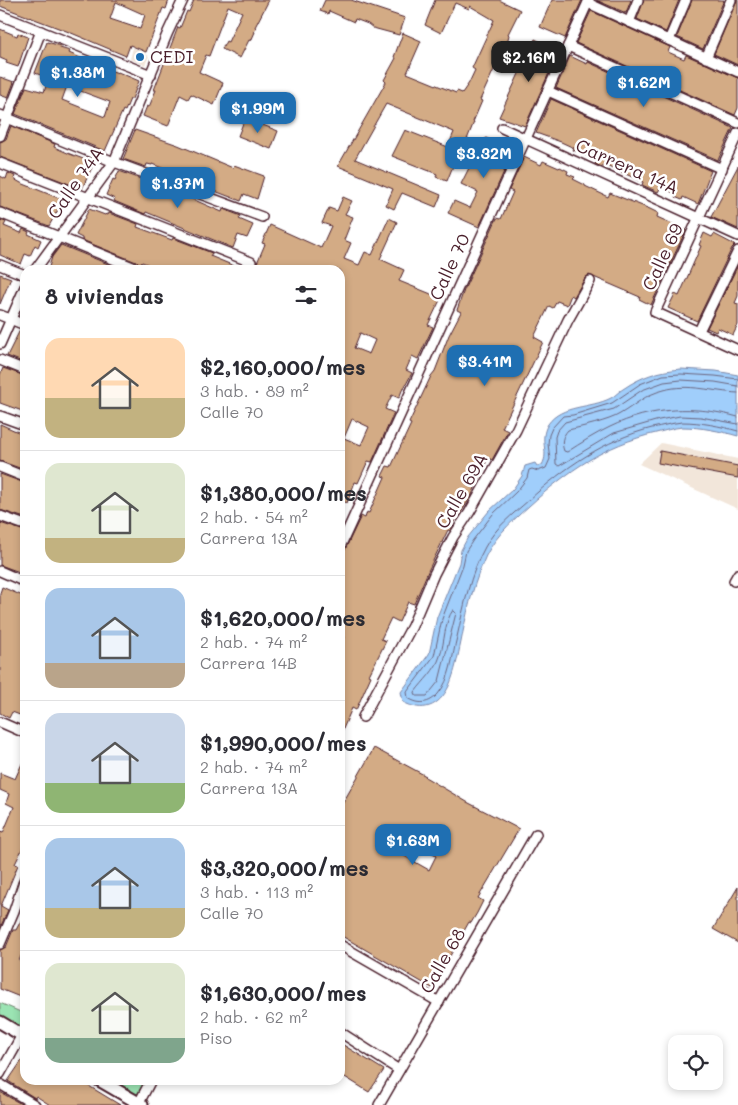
<!DOCTYPE html>
<html lang="es">
<head>
<meta charset="utf-8">
<style>
  :root { --surface:#fff; --page:#f2f2f3; --text:#2b2b33; --muted:#7c7c81; --line:#e1e1e2; --accent:#1f6fb2 }
  body { margin:0; font-family:Mali,sans-serif; background:var(--page); color:var(--text); height:100vh; display:flex; flex-direction:column; font-size:19px; white-space:nowrap }
  * { box-sizing:border-box; margin:0 }
  p { font-size:16px; color:var(--muted) }
  .icon { flex:none; width:28px; height:28px; fill:none; stroke:currentColor; stroke-width:2; stroke-linecap:round; stroke-linejoin:round }
  .map { position:relative; flex:1; overflow:hidden }
  .side { position:absolute; left:20px; top:265px; width:325px; height:820px; display:flex; flex-direction:column; background:var(--surface); border-radius:15px; box-shadow:0 2px 8px #0003 }
  .side>* { flex:none }
  .buttons { position:absolute; left:668px; top:1035px; display:grid; gap:10px }
  .buttons a { display:grid; place-items:center; width:55px; height:55px; border-radius:10px; background:var(--surface); box-shadow:0 2px 8px #0003; font-size:25px }
  .price { position:absolute; translate:-50% -42px; padding:0 11px; border-radius:10px; background:var(--accent); color:#fff; font-size:16px; line-height:32px; filter:drop-shadow(0 1px 2px #0008) }
  .price::after { content:''; position:absolute; left:50%; top:30px; width:15px; height:11px; margin-left:-8px; background:inherit; clip-path:polygon(0 0,100% 0,50% 100%) }
  .price.active { background:#222; color:#fff }
  ul { padding:0; list-style:none }
  li { display:flex; align-items:center; gap:15px; height:125px; padding:0 25px }
  li+li { border-top:1px solid var(--line) }
  li span { display:grid; place-items:center; flex:none; width:140px; height:100px; border-radius:15px; color:#555 }
  li>.icon { margin-inline-start:auto }
  span .icon { width:60px; height:60px; fill:#fffc; stroke-width:1 }
  li b { font-size:21px }
  h2 { display:flex; justify-content:space-between; align-items:center; height:60px; padding:0 25px; font-size:21px }
  .map>svg:first-child { display:block }
</style>
</head>
<body>
<div class="map">
<svg width="738" height="1105" viewBox="0 0 738 1105">
  <rect width="100%" height="100%" fill="#fff"/>
  <filter id="ink" filterUnits="userSpaceOnUse"><feTurbulence type="fractalNoise" baseFrequency=".02" numOctaves="2"/><feDisplacementMap in="SourceGraphic" scale="10" xChannelSelector="R" yChannelSelector="G"/><feConvolveMatrix kernelMatrix="1 2 1 2 8 2 1 2 1" color-interpolation-filters="sRGB"/></filter>
  <g filter="url(#ink)">
    <g fill="#f2e6da">
      <polygon points="133,48 146,52 145,54 149,56 145,65 130,59"/>
      <polygon points="661,443 738,459 738,509 639,464"/>
    </g>
    <g fill="#9be4b3" stroke="#72826f">
      <polygon points="0,1003 25,1014 25,1031 0,1016"/>
      <polygon points="107,1080 145,1080 136,1097"/>
    </g>
    <path fill="#a0cefb" stroke="#7e88a8" d="M 681,369 L 716,371 L 738,375 L 738,436 C 720,431 701,427 682,427 C 673,428 664,431 656,433 C 604,445 568,471 529,506 C 510,523 491,540 482,565 C 472,589 466,616 461,642 C 458,656 455,672 449,686 C 439,707 423,713 403,702 L 401,692 L 429,654 L 437,617 L 459,563 L 461,550 L 468,537 L 489,511 L 513,489 L 522,476 L 525,466 L 535,463 L 537,466 L 542,465 C 550,451 538,441 548,424 C 562,404 590,409 611,398 C 615,396 619,391 623,389 C 642,376 658,371 681,369 Z"/>
    <g fill="none" stroke-linecap="round" stroke-linejoin="round">
      <g stroke="#6c657e" stroke-width="1">
        <path d="M 738,379 L 715,376 L 681,374 L 663,375 L 640,384 L 612,403 L 573,415 L 563,416 L 552,428 L 549,435 L 548,444 L 550,459 L 546,468 L 538,471 L 532,469 L 529,470 L 527,478 L 517,491 L 493,514 L 473,540 L 466,551 L 463,565 L 442,619 L 434,656 L 407,692 L 408,698 C 419,705 429,704 438,694 C 451,679 452,656 457,637 C 464,606 470,574 485,547 C 495,528 513,514 529,500 C 565,467 604,440 652,428 C 662,426 672,423 682,422 C 701,422 720,426 738,431"/>
        <polyline points="738,386 715,382 681,380 664,382 642,390 614,409 565,422 557,431 555,437 556,464 559,466 614,433 659,420 680,416 701,417 738,424"/>
        <path d="M 738,393 C 714,392 688,383 664,390 C 644,395 637,404 620,414 C 609,421 581,427 568,430 C 562,437 561,442 564,451 L 567,452 C 581,443 595,434 610,427 C 651,407 695,405 738,417"/>
        <path d="M 453,610 L 456,613 L 439,681 L 427,696 L 416,696 L 415,692 C 423,681 436,670 440,656 C 445,642 444,622 453,610 Z"/>
      </g>
    </g>
    <g fill="#d3ab85" stroke="#4a1f2b" fill-rule="evenodd">
      <path d="M 0,0 L 169,0 L 166,9 L 163,8 L 146,52 L 130,45 L 126,56 L 69,32 L 0,6 ZM 116,2 L 145,15 L 140,29 L 110,19 Z"/>
      <polygon points="194,0 269,0 255,27 256,28 254,32 255,32 251,41 249,40 240,58 222,49 226,41 228,42 242,12 228,6 209,56 206,55 199,72 223,83 214,105 191,94 188,99 180,95 168,126 143,116 147,106 149,107 156,90 154,90 178,27 180,28 187,11 189,12"/>
      <polygon points="325,0 351,0 405,18 399,35 373,28 368,24 355,19 354,22 329,11 328,14 320,11"/>
      <polygon points="435,0 499,0 520,10 508,34 509,35 508,39 480,100 482,101 473,122 474,122 466,142 463,141 447,181 436,177 437,174 392,156 405,130 448,147 454,132 386,104 382,111 355,159 441,195 436,207 402,193 394,209 386,205 393,189 338,166 386,82 384,80 396,58 394,57 403,33 421,41 407,73 456,93 457,91 462,93 469,83 475,70 472,68 494,20 470,6 469,9 455,3 441,33 425,25"/>
      <polygon points="552,0 582,0 565,38 540,27"/>
      <polygon points="596,0 631,0 626,13"/>
      <polygon points="644,0 679,0 666,32 637,19"/>
      <polygon points="692,0 724,0 703,49 677,37"/>
      <polygon points="737,0 738,0 738,65 714,54"/>
      <polygon points="591,11 670,47 668,52 684,59 686,55 738,78 738,108 735,115 576,43"/>
      <polygon points="0,29 17,36 18,33 28,37 18,67 6,63 7,61 0,58"/>
      <polygon points="535,39 559,51 525,126 499,117"/>
      <path d="M 47,42 L 61,46 L 60,48 L 70,51 L 69,53 L 101,67 L 118,73 L 118,72 L 139,81 L 132,99 L 130,99 L 125,111 L 123,110 L 105,151 L 15,114 L 26,87 L 44,92 L 49,78 L 35,73 ZM 67,86 L 110,102 L 105,117 L 62,100 Z"/>
      <polygon points="570,56 587,64 588,62 733,128 718,160 556,88"/>
      <polygon points="0,77 14,82 8,98 0,95"/>
      <polygon points="551,99 711,171 698,204 683,197 682,200 675,197 676,194 661,187 658,192 642,185 643,182 604,164 602,167 595,164 597,160 573,150 574,148 561,142 536,133"/>
      <polygon points="245,118 278,131 271,149 238,136"/>
      <polygon points="11,126 55,144 54,147 70,154 94,163 82,189 0,157 0,142 6,139"/>
      <polygon points="135,130 178,145 233,168 234,165 264,176 257,199 244,194 241,201 199,185 200,183 152,164 152,165 147,164 146,167 123,159"/>
      <polygon points="486,138 497,143 500,138 516,145 479,227 448,213 454,201 470,208 478,192 461,184 477,152 479,153"/>
      <polygon points="524,157 541,165 543,161 559,168 560,167 568,171 567,174 575,177 573,179 585,185 585,186 608,197 610,193 650,209 658,213 657,217 686,230 651,305 639,299 640,297 589,275 585,278 574,297 571,295 567,305 557,301 553,308 549,306 534,337 543,342 502,428 508,431 492,460 488,458 472,495 459,516 457,515 450,531 448,530 429,569 414,604 408,602 399,622 391,618 381,639 386,641 369,675 371,676 356,710 352,708 340,736 340,647 344,637 340,636 340,560 361,516 365,518 367,512 369,513 385,477 382,476 387,466 391,467 404,439 411,424 409,423 431,376 435,371 449,335 461,312 457,310 464,290 497,218 501,219 513,192 509,190"/>
      <polygon points="738,166 738,229 711,217"/>
      <polygon points="119,171 174,191 222,212 223,209 241,216 239,219 253,225 247,238 238,235 233,248 146,212 145,214 114,201 115,199 106,195 113,179 115,180"/>
      <polygon points="8,173 15,176 14,179 21,183 66,201 62,209 59,208 49,226 0,207 0,176 6,179"/>
      <path d="M 343,197 L 352,201 L 345,214 L 353,217 L 344,240 L 351,243 L 344,259 L 359,265 L 365,252 L 372,255 L 389,218 L 397,222 L 380,259 L 404,270 L 399,281 L 441,298 L 428,325 L 433,327 L 418,359 L 412,356 L 406,370 L 412,373 L 404,388 L 403,388 L 399,398 L 392,395 L 385,409 L 394,413 L 372,462 L 368,461 L 358,483 L 355,482 L 347,503 L 340,500 L 340,270 L 254,270 L 265,244 L 262,243 L 270,225 L 321,248 L 331,226 L 322,223 L 329,208 L 337,211 ZM 360,333 L 375,340 L 369,354 L 354,348 ZM 352,419 L 369,427 L 361,445 L 344,438 Z"/>
      <polygon points="89,209 105,215 106,214 108,215 109,213 138,224 137,227 156,234 172,240 173,238 212,253 210,256 244,270 162,270 142,262 141,264 82,240 82,238 76,235"/>
      <polygon points="0,220 6,222 4,226 21,233 23,229 29,232 28,234 41,240 38,247 35,245 30,256 25,254 21,264 0,255"/>
      <polygon points="704,233 712,237 714,234 735,245 732,248 697,321 668,308 675,294 679,296 687,278 701,246 699,245"/>
      <polygon points="61,245 118,268 118,270 48,270 52,257"/>
      <polygon points="738,265 738,296 735,303 738,304 738,325 733,335 718,328 716,332 707,328"/>
      <polygon points="0,274 11,278 0,304"/>
      <polygon points="20,330 25,331 25,363 7,356"/>
      <polygon points="3,368 25,376 25,412 0,403 0,375"/>
      <polygon points="0,424 25,435 25,470 0,461"/>
      <polygon points="660,451 738,466 738,478 658,463"/>
      <polygon points="0,474 25,483 25,518 0,510"/>
      <polygon points="0,523 25,531 25,574 0,565"/>
      <polygon points="2,587 25,597 25,717 12,712 9,718 0,713 0,593"/>
      <path d="M 374,748 L 426,776 L 425,777 L 467,802 L 519,829 L 478,898 L 483,901 L 477,913 L 471,923 L 469,922 L 432,988 L 340,935 L 340,808 ZM 399,836 L 436,856 L 429,870 L 392,849 Z"/>
      <polygon points="25,757 25,843 15,864 18,865 1,906 8,910 0,928 0,832 3,833 14,807 6,803 9,794 0,790 0,773 15,779"/>
      <polygon points="738,887 738,943 713,929"/>
      <polygon points="25,913 25,946 19,961 25,964 25,999 0,989 0,950 6,947 13,930 16,930"/>
      <polygon points="340,1043 384,1070 369,1092 340,1074"/>
      <polygon points="25,1056 25,1080 44,1080 48,1083 50,1080 79,1080 120,1105 50,1105 36,1096 35,1098 8,1081"/>
      <polygon points="0,1092 23,1105 0,1105"/>
    </g>
    <g fill="none" stroke-linecap="round" stroke-linejoin="round">
      <defs>
        <g id="minor">
          <polyline points="588,3 738,72"/>
          <polyline points="0,15 151,75"/>
          <polyline points="629,22 638,0"/>
          <polyline points="669,40 686,0"/>
          <polyline points="568,46 738,123"/>
          <polyline points="706,58 731,0"/>
          <polyline points="548,91 722,169"/>
          <polyline points="0,115 114,162 262,217"/>
          <polyline points="502,128 738,236"/>
          <polyline points="738,133 655,312 738,350"/>
          <polyline points="0,136 41,31"/>
          <polyline points="0,163 251,262"/>
          <polyline points="0,213 140,270"/>
          <polyline points="0,265 25,275"/>
          <polyline points="35,270 114,162 168,32 183,0"/>
          <polyline points="0,315 25,325"/>
          <polyline points="699,331 738,251"/>
          <polyline points="0,344 25,287"/>
          <polyline points="0,360 25,370"/>
          <polyline points="0,416 25,425"/>
          <polyline points="0,467 25,477"/>
          <polyline points="0,516 25,525"/>
          <polyline points="340,547 589,0"/>
          <polyline points="0,571 25,582"/>
          <polyline points="734,581 738,574"/>
          <polyline points="363,717 412,626 434,574 453,537 469,513 516,430 568,320 590,281"/>
          <polyline points="0,722 25,733"/>
          <polyline points="0,944 14,911 25,878"/>
          <polyline points="340,945 439,1002"/>
          <polyline points="340,1032 399,1070"/>
          <polyline points="0,1074 22,1035"/>
          <polyline points="0,1084 35,1105"/>
          <polyline points="139,1103 151,1080"/>
          <polyline points="379,1105 536,834"/>
        </g>
        <g id="tertiary">
          <polyline points="0,1022 25,1037"/>
          <polyline points="99,1080 142,1105"/>
        </g>
      </defs>
      <use href="#minor" stroke="#4a1f2b" stroke-width="12"/>
      <use href="#tertiary" stroke="#4a1f2b" stroke-width="15"/>
      <use href="#minor" stroke="#fff" stroke-width="9"/>
      <use href="#tertiary" stroke="#fff" stroke-width="11"/>
    </g>
  </g>
  <circle fill="#1f6fb2" stroke="#fff" stroke-width="2" cx="140" cy="57" r="5"/>
  <g text-anchor="middle" stroke-width="5" stroke-linejoin="round" paint-order="stroke">
    <g font-size="18" fill="#4a1f2b" stroke="#fff" text-anchor="start">
      <text x="150" y="63">CEDI</text>
    </g>
    <g font-size="18" fill="#4a1f2b" stroke="#fff">
      <text transform="translate(627 167) rotate(24)" y="6">Carrera 14A</text>
      <text transform="translate(76 183) rotate(-55)" y="6">Calle 74A</text>
      <text transform="translate(663 257) rotate(-65)" y="6">Calle 69</text>
      <text transform="translate(450 267) rotate(-65)" y="6">Calle 70</text>
      <text transform="translate(462 491) rotate(-60)" y="6">Calle 69A</text>
      <text transform="translate(443 961) rotate(-60)" y="6">Calle 68</text>
    </g>
  </g>
</svg>
<div class="buttons">
<a><svg class="icon" aria-label="locate" viewBox="0 0 24 24"><circle cx="12" cy="12" r="6"/><path d="M12 2v4M12 18v4M2 12h4M18 12h4"/></svg></a>
</div>
<b class="price active" style="left:529px;top:83px">$2.16M</b>
<b class="price" style="left:78px;top:98px">$1.38M</b>
<b class="price" style="left:644px;top:108px">$1.62M</b>
<b class="price" style="left:258px;top:134px">$1.99M</b>
<b class="price" style="left:484px;top:179px">$3.32M</b>
<b class="price" style="left:178px;top:209px">$1.37M</b>
<b class="price" style="left:485px;top:387px">$3.41M</b>
<b class="price" style="left:413px;top:866px">$1.63M</b>
<section class="side">
<h2>8 viviendas<svg class="icon" aria-label="filters" viewBox="0 0 24 24"><path d="M4 7h16M4 17h16"/><circle cx="9" cy="7" r="2"/><circle cx="15" cy="17" r="2"/></svg></h2>
<ul>
<li><span style="background:linear-gradient(#ffd9b3 60%,#c2b280 0)"><svg class="icon" aria-label="home" viewBox="0 0 24 24"><path d="M3 11l9-7 9 7M6 9v11h12V9"/></svg></span><div><b>$2,160,000/mes</b><p>3 hab. · 89 m²</p><p>Calle 70</p></div></li>
<li><span style="background:linear-gradient(#dfe7d0 75%,#c2b280 0)"><svg class="icon" aria-label="home" viewBox="0 0 24 24"><path d="M3 11l9-7 9 7M6 9v11h12V9"/></svg></span><div><b>$1,380,000/mes</b><p>2 hab. · 54 m²</p><p>Carrera 13A</p></div></li>
<li><span style="background:linear-gradient(#a9c7e8 75%,#b9a48a 0)"><svg class="icon" aria-label="home" viewBox="0 0 24 24"><path d="M3 11l9-7 9 7M6 9v11h12V9"/></svg></span><div><b>$1,620,000/mes</b><p>2 hab. · 74 m²</p><p>Carrera 14B</p></div></li>
<li><span style="background:linear-gradient(#c9d6e8 70%,#8fb573 0)"><svg class="icon" aria-label="home" viewBox="0 0 24 24"><path d="M3 11l9-7 9 7M6 9v11h12V9"/></svg></span><div><b>$1,990,000/mes</b><p>2 hab. · 74 m²</p><p>Carrera 13A</p></div></li>
<li><span style="background:linear-gradient(#a9c7e8 70%,#c2b280 0)"><svg class="icon" aria-label="home" viewBox="0 0 24 24"><path d="M3 11l9-7 9 7M6 9v11h12V9"/></svg></span><div><b>$3,320,000/mes</b><p>3 hab. · 113 m²</p><p>Calle 70</p></div></li>
<li><span style="background:linear-gradient(#dfe7d0 75%,#7fa58c 0)"><svg class="icon" aria-label="home" viewBox="0 0 24 24"><path d="M3 11l9-7 9 7M6 9v11h12V9"/></svg></span><div><b>$1,630,000/mes</b><p>2 hab. · 62 m²</p><p>Piso</p></div></li>
</ul>
</section>
</div>
</body>
</html>
